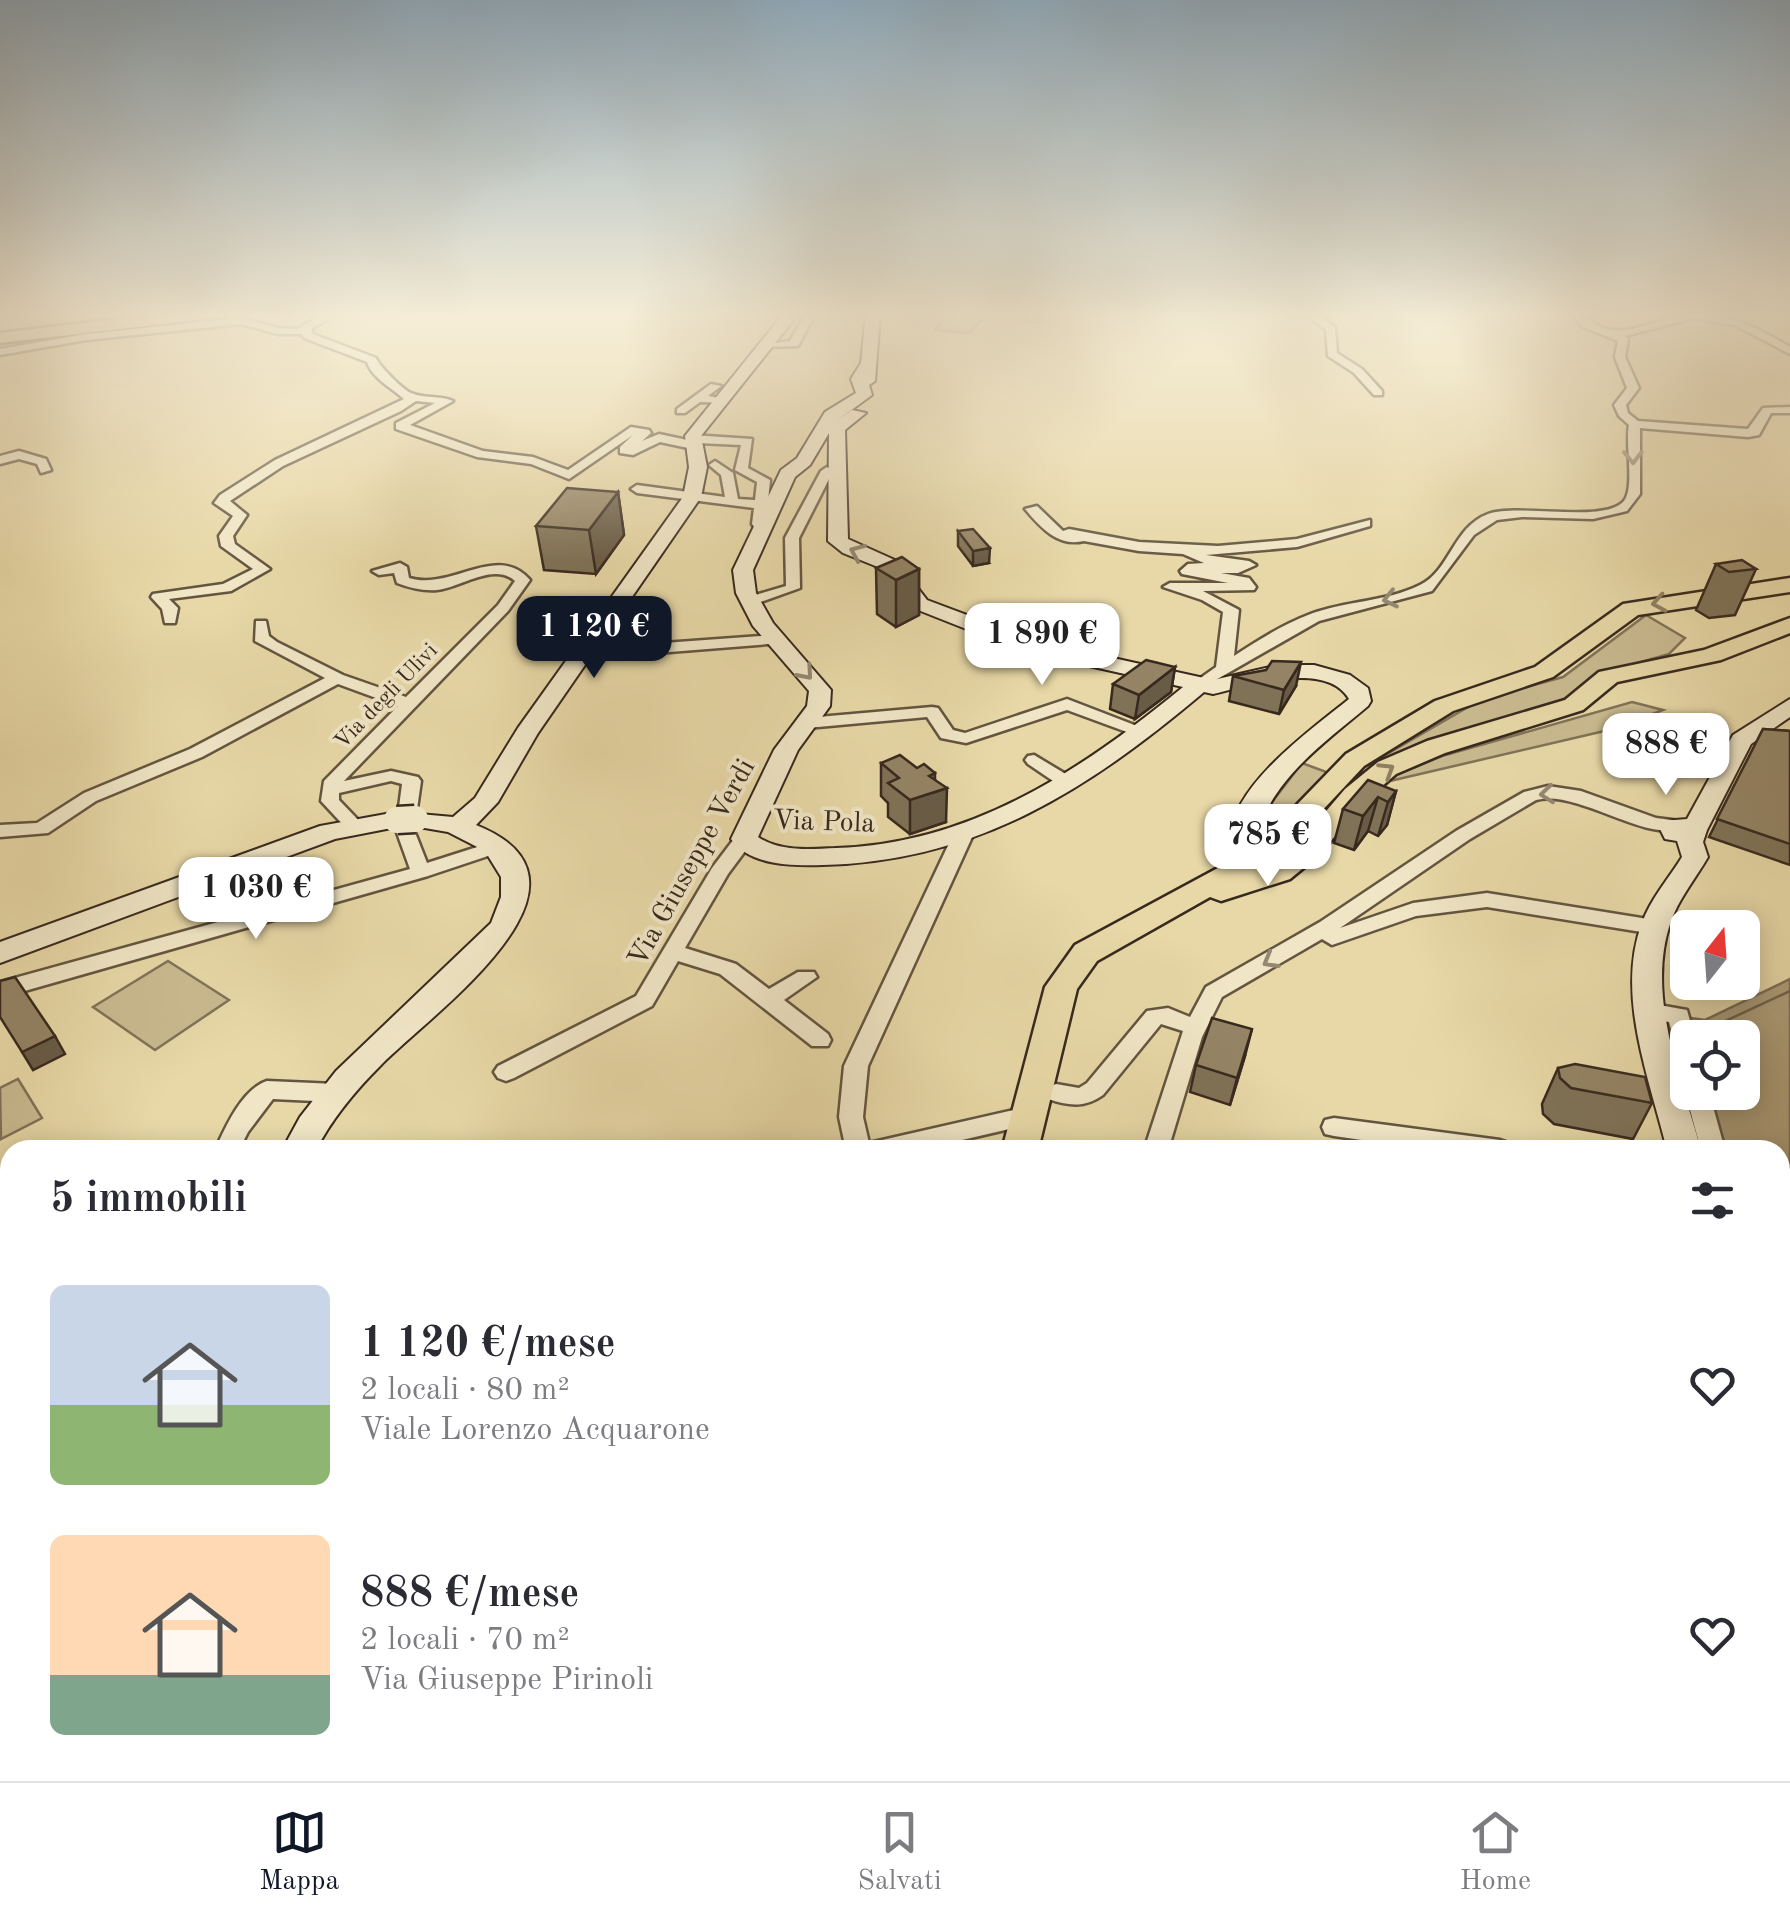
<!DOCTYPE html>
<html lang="it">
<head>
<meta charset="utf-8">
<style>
  :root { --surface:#fff; --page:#f7f7f7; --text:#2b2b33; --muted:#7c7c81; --line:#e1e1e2; --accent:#111827 }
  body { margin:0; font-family:"Old Standard TT",serif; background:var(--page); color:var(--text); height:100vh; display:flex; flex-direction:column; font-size:38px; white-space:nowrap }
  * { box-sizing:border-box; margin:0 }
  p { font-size:32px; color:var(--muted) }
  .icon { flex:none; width:55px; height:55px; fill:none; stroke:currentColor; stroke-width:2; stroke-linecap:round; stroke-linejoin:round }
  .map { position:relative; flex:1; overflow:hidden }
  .details { position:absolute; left:0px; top:1140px; width:1790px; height:642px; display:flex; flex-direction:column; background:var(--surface); border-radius:30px 30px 0 0; box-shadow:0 5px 25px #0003 }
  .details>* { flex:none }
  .needle { width:65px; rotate:17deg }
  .tools { position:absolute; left:1670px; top:910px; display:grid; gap:20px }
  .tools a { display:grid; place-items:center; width:90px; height:90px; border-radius:15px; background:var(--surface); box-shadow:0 5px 25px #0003; font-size:50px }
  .price { position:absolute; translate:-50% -85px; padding:0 22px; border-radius:20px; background:#fff; color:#222; font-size:32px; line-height:65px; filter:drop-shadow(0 2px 5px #0008) }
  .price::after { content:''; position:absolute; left:50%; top:60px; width:30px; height:22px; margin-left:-15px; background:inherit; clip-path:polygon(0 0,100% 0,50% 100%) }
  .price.current { background:var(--accent); color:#fff }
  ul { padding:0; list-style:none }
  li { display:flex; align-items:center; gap:30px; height:250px; padding:0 50px }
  li span { display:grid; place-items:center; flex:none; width:280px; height:200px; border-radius:15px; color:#555 }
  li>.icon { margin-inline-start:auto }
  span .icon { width:120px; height:120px; fill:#fffc; stroke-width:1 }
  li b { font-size:42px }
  h2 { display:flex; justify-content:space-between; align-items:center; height:120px; padding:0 50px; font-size:42px }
  .tab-bar { display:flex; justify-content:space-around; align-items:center; height:140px; border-top:2px solid var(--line); background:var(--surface); font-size:28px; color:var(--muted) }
  .tab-bar a { display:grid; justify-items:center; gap:5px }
  .tab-bar .current { color:var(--accent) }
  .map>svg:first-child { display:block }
</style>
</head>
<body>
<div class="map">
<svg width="1790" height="1781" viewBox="0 0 1790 1781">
  <rect width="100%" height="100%" fill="#e8d8a7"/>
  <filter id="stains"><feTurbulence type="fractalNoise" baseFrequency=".002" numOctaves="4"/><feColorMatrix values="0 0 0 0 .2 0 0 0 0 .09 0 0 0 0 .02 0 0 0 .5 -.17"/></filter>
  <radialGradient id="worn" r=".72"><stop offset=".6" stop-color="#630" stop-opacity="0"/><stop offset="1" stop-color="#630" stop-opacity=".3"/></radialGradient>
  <g fill="#caba90" stroke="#817257" stroke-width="2.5">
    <polygon points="917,313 1051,313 1039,323 987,315 969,333 935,330 944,318"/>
    <polygon points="1646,615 1685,638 1669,654 1595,675 1580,695 1390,761 1382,757 1482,699 1563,677"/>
    <polygon points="1632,702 1663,710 1613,729 1390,781 1389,778 1442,756"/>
    <polygon points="1302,763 1329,773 1289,816 1256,842 1272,802"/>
    <polygon points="168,961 229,1000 155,1050 93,1007"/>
    <polygon points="18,1079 42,1118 1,1139 0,1088"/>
  </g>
  <polygon fill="#ac9c78" stroke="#7e6e54" stroke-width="2.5" points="1790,979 1790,1284 1780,1268 1780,1150 1723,1150 1706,1093 1742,1092 1742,1038 1695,1037 1691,1018 1705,1020"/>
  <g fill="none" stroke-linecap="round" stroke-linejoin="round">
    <polyline stroke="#72624b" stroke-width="2.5" points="1704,1038 1706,1030 1790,991"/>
    <polyline stroke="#c5b58c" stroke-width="42" stroke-dasharray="42 21" stroke-linecap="butt" points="394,1772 397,1781"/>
    <defs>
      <g id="street">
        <path d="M 325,313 L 338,313 L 311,329 L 313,334 L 376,358 C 379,366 403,390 411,393 C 424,399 440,395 453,401 L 410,425 L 483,451 L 533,457 L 568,470 L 631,427 L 649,430 L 651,433 L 642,441 L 659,434 L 687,440 L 692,435 L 752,439 L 748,468 L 770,480 L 766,524 L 769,528 L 757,531 L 752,524 L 754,508 L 637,493 L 631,489 L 637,485 L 725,497 L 721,475 L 709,465 L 715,461 L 733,473 L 738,499 L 755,500 L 757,482 L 735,470 L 741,445 L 698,443 L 697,448 L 693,449 L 660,442 L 633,455 L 620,453 L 620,447 L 633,435 L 569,479 L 531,464 L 477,457 L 396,429 L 396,423 L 435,403 L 416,401 L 401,411 L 283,466 L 230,501 L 247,515 L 233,536 L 235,544 L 270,569 L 231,591 L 169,599 L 178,608 L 175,623 L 165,623 L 162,609 L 151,597 L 153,594 L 223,584 L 253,569 L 221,546 L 219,536 L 233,516 L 214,503 L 220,495 L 275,460 L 404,399 C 392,388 372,378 367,362 L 304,338 L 302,334 L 278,334 L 241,324 L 86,340 L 0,355 L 0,349 L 86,334 L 241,318 L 278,328 L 297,329 Z"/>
        <polygon points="348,313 375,313 370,316"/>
        <polygon points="806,313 816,313 798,346 763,347 762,345 790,341"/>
        <polygon points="1304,313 1316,313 1335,327 1337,353 1362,369 1382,391 1382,395 1374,395 1354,373 1328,356 1326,330"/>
        <path d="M 1571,313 L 1582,313 C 1618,353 1658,311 1701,313 C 1736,316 1761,330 1790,347 L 1790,354 L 1735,325 L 1694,318 L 1625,336 L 1628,339 L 1625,357 L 1639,388 L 1626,405 L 1628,413 L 1638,421 L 1748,429 L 1763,408 L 1790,407 L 1790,413 L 1771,413 L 1759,435 L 1748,437 L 1640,428 L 1640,494 L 1627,511 L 1593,519 L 1522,517 L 1497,520 L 1474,535 L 1432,591 L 1319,621 L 1200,689 L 1192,684 L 1216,667 L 1223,612 L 1202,600 L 1163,587 L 1170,583 L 1228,583 L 1182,574 L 1180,571 L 1188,564 L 1204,563 L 1183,554 L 1139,551 L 1084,541 C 1058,547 1041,528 1025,509 L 1037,506 L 1063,531 L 1069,529 L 1139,542 L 1218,546 L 1297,539 L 1370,520 L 1370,526 L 1297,547 L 1206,555 L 1249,561 L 1256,565 L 1238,573 L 1221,573 L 1249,578 L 1256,587 L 1254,590 L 1203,591 L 1239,610 L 1234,656 C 1257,641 1282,625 1308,615 C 1343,601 1386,602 1420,585 C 1450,571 1453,527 1488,514 C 1520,503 1604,524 1624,501 C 1635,487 1625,444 1629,425 L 1619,416 L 1614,405 L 1627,388 L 1615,357 L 1618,341 L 1583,327 Z"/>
        <polygon points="711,384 721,386 708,396 725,399 725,403 700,402 685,413 677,413 677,409"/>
        <polygon points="19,451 46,459 51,470 41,473 37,464 19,459 0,464 0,456"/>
        <polygon points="827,467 833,471 799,538 800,588 755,604 745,604 745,598 786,586 785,538 821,471"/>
        <path d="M 400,563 L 407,567 L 409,578 C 452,591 497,542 530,580 L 508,611 L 344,781 L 391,771 L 418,777 L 421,781 L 414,830 L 427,863 L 496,841 L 506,847 L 503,851 L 428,876 L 0,998 L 0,982 L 410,869 L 396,830 L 402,784 L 391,781 L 339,793 L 339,800 L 363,825 L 354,831 L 347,829 L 321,801 L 324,781 L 398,706 L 338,684 L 202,757 L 96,801 L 48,833 L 0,837 L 0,825 L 37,823 L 84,793 L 190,749 L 325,678 L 255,641 L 256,621 L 266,621 L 269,636 L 277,642 L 343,675 L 406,697 L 498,605 L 515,581 C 494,562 462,587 437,590 C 423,591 410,588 397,583 L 394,573 L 379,575 L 372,571 Z"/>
        <polygon points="776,635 784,640 782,643 581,659 573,654 581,649"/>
        <polygon points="1067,699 1150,731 1147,735 1135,735 1067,710 966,743 941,738 927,717 807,728 798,723 807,718 932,707 938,708 953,730 965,733"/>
        <polygon points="1034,755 1074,779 1077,783 1074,787 1062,787 1028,764 1025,760 1028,756"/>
        <path d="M 1548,786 L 1581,791 L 1656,818 L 1680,821 L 1682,825 C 1655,848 1577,788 1536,800 L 1470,839 L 1340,928 L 1413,903 L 1487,893 L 1654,920 L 1664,927 L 1661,932 L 1654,934 L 1487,907 L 1416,916 L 1332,945 L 1322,939 L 1222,997 L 1202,1037 L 1168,1150 L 1144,1150 L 1183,1031 L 1161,1024 L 1103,1095 C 1085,1108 1069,1106 1048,1099 L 1044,1093 L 1048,1087 L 1056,1084 L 1079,1088 L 1087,1083 L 1147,1011 L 1168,1008 L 1190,1017 L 1206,987 L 1320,922 L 1456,831 L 1524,792 Z"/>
        <polygon points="963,829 973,835 868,1066 863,1117 869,1143 1027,1107 1035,1109 1039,1116 1035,1123 1027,1125 919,1150 846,1150 839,1117 844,1066 953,835"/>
        <polygon points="744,833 754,839 728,874 685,948 736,964 769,989 798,972 814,972 817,977 784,1000 828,1034 831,1040 828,1046 812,1046 720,974 678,961 652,1006 514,1078 506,1081 498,1078 494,1072 498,1066 636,996 712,868 737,835"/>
        <polygon points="1648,1003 1687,1010 1695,1038 1688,1038 1688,1062 1680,1060 1669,1022 1640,1017 1637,1011 1640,1005"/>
        <path d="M 267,1081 L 336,1084 L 344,1087 L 348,1093 L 344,1099 L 336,1102 L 273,1099 L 248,1132 L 239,1150 L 215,1150 C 225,1128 242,1089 267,1081 Z"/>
        <polygon points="1688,1088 1688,1092 1709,1092 1725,1150 1701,1150 1685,1092"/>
        <polygon points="1334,1118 1500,1140 1509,1143 1512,1150 1431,1150 1334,1136 1325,1134 1322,1127 1325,1120"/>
        <polygon points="10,1205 10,1230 0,1234 0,1209"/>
        <polygon points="1780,1273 1790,1278 1790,1315 1780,1311"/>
        <polygon points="10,1395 10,1425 0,1429 0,1399"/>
        <polygon points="1780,1596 1790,1600 1790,1637 1780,1633"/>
        <polygon points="1780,1721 1790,1725 1790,1764 1780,1760"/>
        <polygon points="33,1772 74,1772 71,1781 29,1781"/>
        <polygon points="527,1772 563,1772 561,1781 525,1781"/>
        <rect x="943" y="1772" width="36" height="9"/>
        <polygon points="1103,1772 1139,1772 1142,1781 1106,1781"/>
        <polygon points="1446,1772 1486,1772 1490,1781 1449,1781"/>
      </g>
      <g id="secondary">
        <path d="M 784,313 L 799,313 L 701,436 L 707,467 L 701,497 L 538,733 L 498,802 L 476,825 C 620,882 432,1013 381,1065 C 356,1090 332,1118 316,1150 L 282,1150 L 300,1117 L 336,1071 L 491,923 L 501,897 L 501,877 L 485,851 L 448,832 L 407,825 L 335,839 L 0,963 L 0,942 L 320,826 L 397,812 L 453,817 L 475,798 L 518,728 L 683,497 L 689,467 L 685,436 Z"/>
        <path d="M 866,313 L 880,313 L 875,381 L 869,385 L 872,395 L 835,422 L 852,410 L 866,413 L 845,430 L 848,539 L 897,561 L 927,600 L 1036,641 L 1213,680 L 1279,665 L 1314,665 L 1350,675 L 1368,688 L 1371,701 L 1368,706 C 1323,744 1273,778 1256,837 L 1271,871 L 1267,877 L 1257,880 C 1244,876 1243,869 1238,857 C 1235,851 1230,842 1231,835 C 1233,785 1313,728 1349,699 C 1326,660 1248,686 1213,694 L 1204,692 C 1089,789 978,861 823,865 C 793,866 750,866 731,839 L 774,750 L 807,706 L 809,691 L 753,626 L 736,593 L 733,570 L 781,470 L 797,458 L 825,412 L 856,393 L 851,379 L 861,363 ZM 829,433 L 828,541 L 843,553 L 883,569 L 913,608 L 1022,651 L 1183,687 C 1082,770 971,844 836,848 C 811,849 784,852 761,839 L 758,837 L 798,750 L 830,706 L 831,690 L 773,623 L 756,593 L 753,570 L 795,477 L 810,465 Z"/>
        <path d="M 1790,699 L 1790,717 L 1751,744 L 1707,830 L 1703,842 L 1708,857 C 1696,878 1677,901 1670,924 C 1646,997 1682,1080 1701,1150 L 1667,1150 C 1650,1080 1615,995 1642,923 C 1650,900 1669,878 1682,857 L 1677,841 L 1665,839 L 1659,827 L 1663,821 L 1687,819 L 1733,735 Z"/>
        <polygon points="1780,1315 1790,1319 1790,1361 1780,1358"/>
        <polygon points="10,1460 10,1502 0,1506 0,1464"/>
      </g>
      <g id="primary">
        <polygon points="1790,578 1790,592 1638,615 1553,677 1453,711 1364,766 1303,831 1257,869 1270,865 1298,844 1345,789 1378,762 1427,741 1565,700 1599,672 1704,650 1790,618 1790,633 1721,660 1617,682 1583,710 1445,753 1396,774 1365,801 1318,856 1290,879 1221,901 1210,897 1097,961 1077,989 1038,1150 1002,1150 1045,987 1075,945 1229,862 1283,819 1346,754 1435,701 1535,667 1623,604"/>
        <polygon points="1313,1772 1367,1772 1371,1781 1316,1781"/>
      </g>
      <polygon id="highway" points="164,313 221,313 213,318 0,343 0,333"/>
    </defs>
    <use href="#street" stroke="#645540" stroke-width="5"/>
    <use href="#secondary" stroke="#38291e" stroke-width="4"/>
    <use href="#primary" stroke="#38291e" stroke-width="5"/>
    <use href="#highway" stroke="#38291e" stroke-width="5"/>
    <use href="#street" fill="#f0e6c6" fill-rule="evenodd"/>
    <use href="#secondary" fill="#f0e6c6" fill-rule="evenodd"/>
    <use href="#primary" fill="#e8d8a7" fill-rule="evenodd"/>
    <use href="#highway" fill="#e8d8a7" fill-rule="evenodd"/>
    <defs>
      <polyline id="secondary-bridge" points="397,820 415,819"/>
    </defs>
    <use href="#secondary-bridge" stroke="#38291e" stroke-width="31" stroke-linecap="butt"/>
    <use href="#secondary-bridge" stroke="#f0e6c6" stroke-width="26"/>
  </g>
  <g fill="#7f7257" stroke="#38291e" stroke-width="2.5">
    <polygon points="618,492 624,535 596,574 544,570 536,526"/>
    <polygon points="958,531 989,563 973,566 958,546"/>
    <polygon points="1716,564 1756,569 1735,615 1709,618 1696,610"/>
    <polygon points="876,568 919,569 919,615 896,627 877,614"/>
    <polygon points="1175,667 1171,692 1135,719 1110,709 1113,684"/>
    <polygon points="1233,676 1296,686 1279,714 1229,701"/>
    <polygon points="1763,729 1790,731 1790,865 1709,837"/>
    <polygon points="881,763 935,780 946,822 910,834 888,817 888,803 881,796"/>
    <polygon points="1396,791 1387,825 1378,836 1368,831 1354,850 1334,843 1343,809"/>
    <polygon points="1245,1056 1230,1105 1190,1092 1196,1065"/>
    <polygon points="1558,1068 1652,1103 1633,1139 1554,1124 1543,1114 1542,1104"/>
    <polygon points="1780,1691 1790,1704 1790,1734 1780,1743"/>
  </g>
  <g fill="#685c47" stroke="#38291e" stroke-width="2.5">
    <polygon points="618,492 624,535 596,574 589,530"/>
    <polygon points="990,548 989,563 973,566 973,551"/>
    <polygon points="919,569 919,615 896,627 896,580"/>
    <polygon points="1301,662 1296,686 1279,714 1284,690"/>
    <polygon points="1175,667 1171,692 1135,719 1139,695"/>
    <polygon points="935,773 935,792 947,788 946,822 910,834 910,800 929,776"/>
    <polygon points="1396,791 1387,825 1378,836 1388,802"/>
    <polygon points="1378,797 1368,831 1354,850 1363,816"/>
    <polygon points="1252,1029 1245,1056 1230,1105 1237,1078"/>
    <polygon points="55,1036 65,1054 33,1070 22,1052"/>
  </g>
  <g fill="#948465" stroke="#38291e" stroke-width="2.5">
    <polygon points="567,488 618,492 589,530 536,526"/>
    <polygon points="973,529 990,548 973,551 958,531"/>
    <polygon points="902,557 919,569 896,580 876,568"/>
    <polygon points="1742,560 1756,569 1729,572 1716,564"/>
    <polygon points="1146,660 1175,667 1139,695 1113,684"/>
    <polygon points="1272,661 1301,662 1284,690 1233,676 1266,670"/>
    <polygon points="1763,729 1790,731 1790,844 1717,819"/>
    <polygon points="900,755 917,768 924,764 935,773 929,776 947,788 910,800 888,783 899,778 881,763"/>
    <polygon points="1368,780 1396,791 1388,802 1378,797 1363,816 1343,809"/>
    <polygon points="15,977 55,1036 22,1052 0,1017 0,981"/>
    <polygon points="1212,1018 1252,1029 1237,1078 1196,1065"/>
    <polygon points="1575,1064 1645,1077 1652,1103 1571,1088 1560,1078 1558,1068"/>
    <polygon points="1780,1691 1790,1704 1790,1732 1780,1730"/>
    <polygon points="630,1772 940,1772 940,1781 628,1781"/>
  </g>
  <defs><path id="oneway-chevron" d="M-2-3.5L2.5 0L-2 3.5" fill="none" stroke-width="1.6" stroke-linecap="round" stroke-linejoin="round" transform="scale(2.5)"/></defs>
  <g stroke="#948872">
    <use href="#oneway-chevron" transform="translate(1633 457) rotate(89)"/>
    <use href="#oneway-chevron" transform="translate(857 552) rotate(-157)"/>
    <use href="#oneway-chevron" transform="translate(1390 599) rotate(167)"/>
    <use href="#oneway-chevron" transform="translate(806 673) rotate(49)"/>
    <use href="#oneway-chevron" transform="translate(1547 794) rotate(174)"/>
    <use href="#oneway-chevron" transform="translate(1270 961) rotate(150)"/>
  </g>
  <g stroke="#908062">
    <use href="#oneway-chevron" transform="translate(1659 603) rotate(170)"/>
    <use href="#oneway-chevron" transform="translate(1387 770) rotate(-32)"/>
  </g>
  <linearGradient id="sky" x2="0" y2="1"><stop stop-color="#90aabb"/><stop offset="0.56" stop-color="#f5edd7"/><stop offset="1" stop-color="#f5edd7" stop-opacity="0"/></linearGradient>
  <rect width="1790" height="563" fill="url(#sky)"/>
  <g text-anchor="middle" stroke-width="8" stroke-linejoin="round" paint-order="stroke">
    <g font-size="22" fill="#38291e" stroke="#f0e6c6">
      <text transform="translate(385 695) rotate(-46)" y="8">Via degli Ulivi</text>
    </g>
    <g font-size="28" fill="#38291e" stroke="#f0e6c6">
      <text transform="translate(824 820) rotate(2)" y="10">Via Pola</text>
      <text transform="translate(690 862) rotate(-61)" y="10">Via Giuseppe Verdi</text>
    </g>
  </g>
  <rect width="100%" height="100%" filter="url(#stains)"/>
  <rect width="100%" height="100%" fill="url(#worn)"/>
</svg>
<div class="tools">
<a><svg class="needle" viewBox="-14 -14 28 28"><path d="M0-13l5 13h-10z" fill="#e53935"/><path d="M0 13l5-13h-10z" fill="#7c7c81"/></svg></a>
<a><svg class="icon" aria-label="locate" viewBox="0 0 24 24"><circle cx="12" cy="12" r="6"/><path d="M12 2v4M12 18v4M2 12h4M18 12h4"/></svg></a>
</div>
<b class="price current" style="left:594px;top:681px">1 120 €</b>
<b class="price" style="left:1042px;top:688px">1 890 €</b>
<b class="price" style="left:1666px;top:798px">888 €</b>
<b class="price" style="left:1268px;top:889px">785 €</b>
<b class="price" style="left:256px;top:942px">1 030 €</b>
<section class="details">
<h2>5 immobili<svg class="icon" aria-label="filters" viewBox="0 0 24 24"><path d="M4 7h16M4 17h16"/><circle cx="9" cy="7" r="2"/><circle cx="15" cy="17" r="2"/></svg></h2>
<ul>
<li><span style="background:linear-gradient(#c9d6e8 60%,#8fb573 0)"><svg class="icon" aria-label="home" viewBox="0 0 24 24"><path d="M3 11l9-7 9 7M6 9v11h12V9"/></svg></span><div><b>1 120 €/mese</b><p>2 locali · 80 m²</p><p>Viale Lorenzo Acquarone</p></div><svg class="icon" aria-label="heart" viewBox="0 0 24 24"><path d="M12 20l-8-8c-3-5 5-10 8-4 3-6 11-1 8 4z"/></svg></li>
<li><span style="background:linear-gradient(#ffd9b3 70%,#7fa58c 0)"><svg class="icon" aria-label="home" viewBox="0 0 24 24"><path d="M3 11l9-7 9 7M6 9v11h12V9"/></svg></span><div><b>888 €/mese</b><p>2 locali · 70 m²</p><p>Via Giuseppe Pirinoli</p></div><svg class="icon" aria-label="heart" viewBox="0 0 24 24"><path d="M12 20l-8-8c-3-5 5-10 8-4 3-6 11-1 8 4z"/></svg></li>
</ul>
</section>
</div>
<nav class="tab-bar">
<a class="current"><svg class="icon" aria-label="map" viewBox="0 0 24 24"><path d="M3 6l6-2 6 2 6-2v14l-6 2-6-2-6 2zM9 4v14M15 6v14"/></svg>Mappa</a>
<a><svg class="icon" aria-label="saved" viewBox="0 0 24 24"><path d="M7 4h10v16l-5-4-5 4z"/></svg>Salvati</a>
<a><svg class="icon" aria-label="home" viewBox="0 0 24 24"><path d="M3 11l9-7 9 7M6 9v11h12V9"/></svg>Home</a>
</nav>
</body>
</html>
